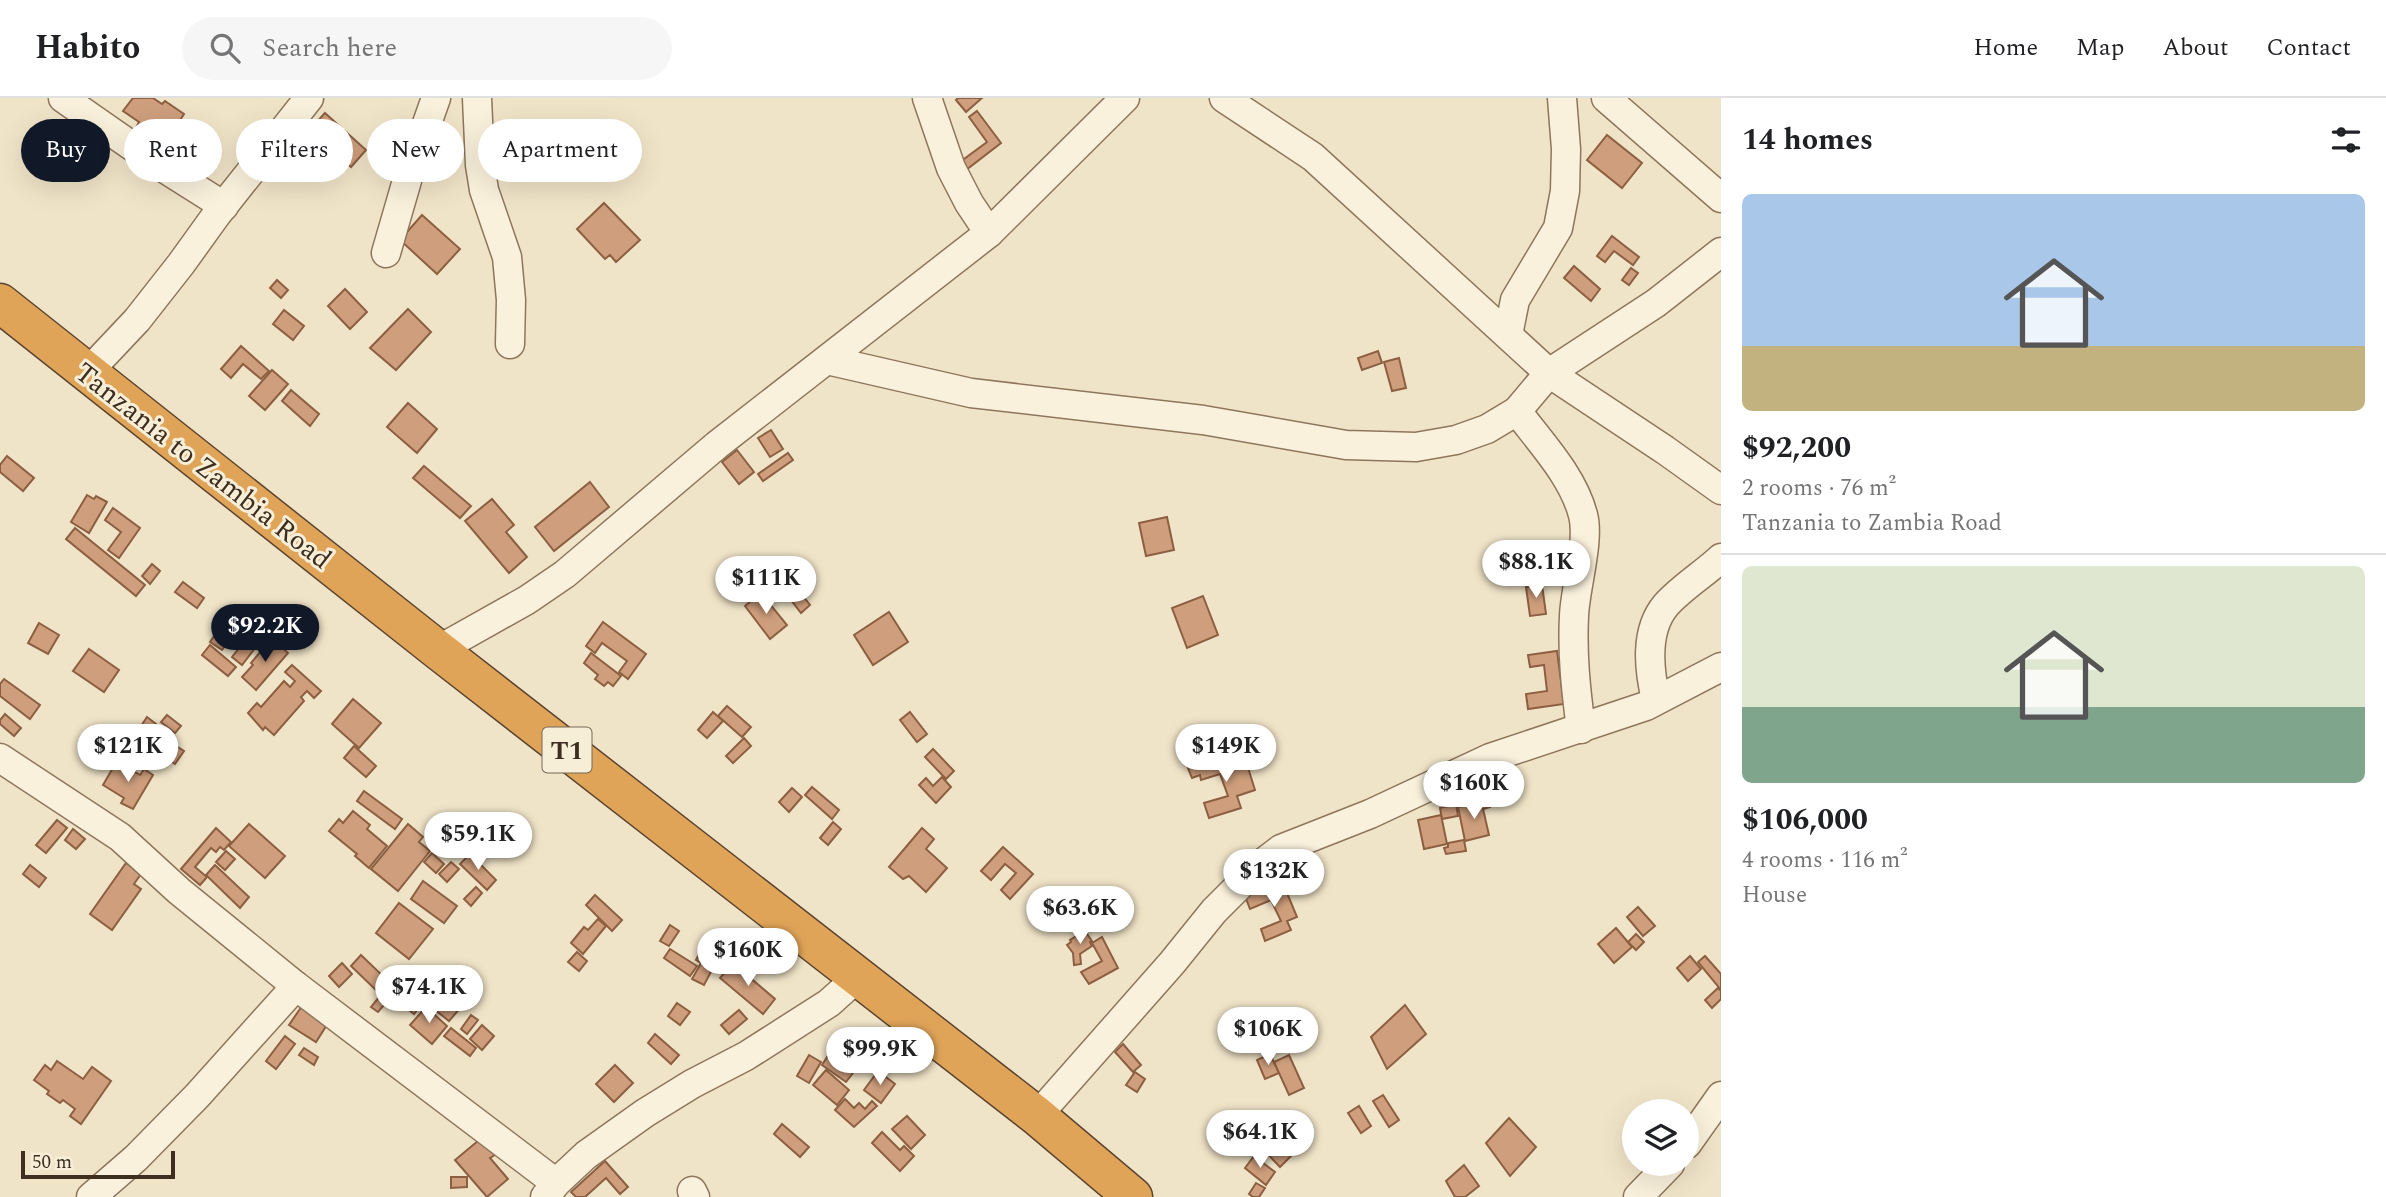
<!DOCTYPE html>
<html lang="en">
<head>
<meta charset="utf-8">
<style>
  :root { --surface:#fff; --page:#f6f6f6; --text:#202124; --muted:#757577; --line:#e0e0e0; --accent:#111827 }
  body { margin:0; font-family:Spectral,serif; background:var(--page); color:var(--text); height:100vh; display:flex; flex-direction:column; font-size:26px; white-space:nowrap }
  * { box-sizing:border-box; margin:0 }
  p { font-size:23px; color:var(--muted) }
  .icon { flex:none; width:38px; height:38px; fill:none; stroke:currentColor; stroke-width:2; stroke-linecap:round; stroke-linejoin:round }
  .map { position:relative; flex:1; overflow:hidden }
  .side { display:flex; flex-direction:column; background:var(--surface); width:665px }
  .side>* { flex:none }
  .top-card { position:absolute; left:21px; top:21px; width:665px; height:63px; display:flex; gap:14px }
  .fabs { position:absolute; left:1622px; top:1001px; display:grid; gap:14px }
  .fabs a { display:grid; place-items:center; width:77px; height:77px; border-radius:50%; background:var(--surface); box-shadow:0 7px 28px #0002; font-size:35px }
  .scale { position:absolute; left:21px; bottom:18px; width:154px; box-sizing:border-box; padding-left:7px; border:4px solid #3d2e20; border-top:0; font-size:19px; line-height:24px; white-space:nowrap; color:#3d2e20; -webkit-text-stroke:5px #f7eed8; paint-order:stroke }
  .price { position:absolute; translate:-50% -60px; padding:0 16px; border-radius:24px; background:#fff; color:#222; font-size:23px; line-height:46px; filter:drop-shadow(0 2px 4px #0008) }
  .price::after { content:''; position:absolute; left:50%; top:42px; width:21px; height:16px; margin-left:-10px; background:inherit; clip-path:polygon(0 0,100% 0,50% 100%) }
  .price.current { background:var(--accent); color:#fff }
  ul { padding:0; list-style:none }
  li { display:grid; align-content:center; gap:14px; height:371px; padding:0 21px }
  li+li { border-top:2px solid var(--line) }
  li span { display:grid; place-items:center; height:217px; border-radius:10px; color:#555 }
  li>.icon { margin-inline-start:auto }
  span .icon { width:126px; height:126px; fill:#fffc; stroke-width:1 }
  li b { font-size:30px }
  h2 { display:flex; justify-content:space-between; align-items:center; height:84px; padding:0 21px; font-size:30px }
  .pill { padding:0 24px; border-radius:32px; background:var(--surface); box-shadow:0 7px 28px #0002; font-size:24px; line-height:63px }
  .pill.current { background:var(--accent); color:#fff }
  header { display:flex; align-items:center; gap:42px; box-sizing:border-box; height:98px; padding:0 35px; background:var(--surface); border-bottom:2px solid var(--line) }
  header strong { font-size:33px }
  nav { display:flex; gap:38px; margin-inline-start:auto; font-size:24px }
  .search { width:490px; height:63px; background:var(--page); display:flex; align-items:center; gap:18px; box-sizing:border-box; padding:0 24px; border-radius:38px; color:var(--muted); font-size:26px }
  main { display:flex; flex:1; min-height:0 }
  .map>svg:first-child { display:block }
</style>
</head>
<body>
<header>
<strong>Habito</strong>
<div class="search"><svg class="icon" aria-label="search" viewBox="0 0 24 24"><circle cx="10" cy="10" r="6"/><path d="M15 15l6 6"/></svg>Search here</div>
<nav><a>Home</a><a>Map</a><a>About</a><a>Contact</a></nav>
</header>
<main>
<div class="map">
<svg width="1721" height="1099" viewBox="0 0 1721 1099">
  <rect width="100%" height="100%" fill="#f0e4c8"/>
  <g fill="#cf9f7d" stroke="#8d5f41" stroke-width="2">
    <polygon points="133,0 153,0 162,6 165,3 184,16 165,45 150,34 147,37 136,30 139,24 123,13"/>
    <polygon points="958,0 982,0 966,14 956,2"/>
    <polygon points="977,13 1001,45 966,72 960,64 987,44 969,19"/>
    <polygon points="325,15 366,52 351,69 346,65 338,74 321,58 315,65 295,48"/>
    <polygon points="1607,37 1642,65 1622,90 1587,62"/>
    <polygon points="604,105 640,142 616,164 610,157 605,161 577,131"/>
    <polygon points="422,117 460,151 437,176 400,142"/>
    <polygon points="1612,138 1639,159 1633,167 1614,153 1605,164 1597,158"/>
    <polygon points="1574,168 1600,191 1591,203 1564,180"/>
    <polygon points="1631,170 1638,175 1629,187 1622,182"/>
    <polygon points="277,182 288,192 281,200 270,190"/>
    <polygon points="345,191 367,214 350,231 328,208"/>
    <polygon points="408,211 431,234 396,272 370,250"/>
    <polygon points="284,212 304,228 293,242 273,226"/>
    <polygon points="241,248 269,273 261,281 243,266 231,280 221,271"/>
    <polygon points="1378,253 1382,265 1362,272 1358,260"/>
    <polygon points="1399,260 1406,290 1392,293 1384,264"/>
    <polygon points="272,272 288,286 265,312 249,298"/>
    <polygon points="291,292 319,316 310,328 282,303"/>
    <polygon points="408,305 437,331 417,355 387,329"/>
    <polygon points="771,332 783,351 770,359 758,340"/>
    <polygon points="737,352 754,374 739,386 722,364"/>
    <polygon points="788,355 793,362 763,383 758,376"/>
    <polygon points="7,358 34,380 23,393 0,374 0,367"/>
    <polygon points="424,368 471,408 460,420 413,380"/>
    <polygon points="590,384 609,409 554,453 535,429"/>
    <polygon points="87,397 94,401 96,398 107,404 89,435 71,424"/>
    <polygon points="492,401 514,427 506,434 527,459 509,475 465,423"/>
    <polygon points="113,410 140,430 119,460 108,452 121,434 105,422"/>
    <polygon points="1167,419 1174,452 1146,458 1139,425"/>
    <polygon points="75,430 145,487 136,498 66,441"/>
    <polygon points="152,466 160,473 150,486 142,478"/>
    <polygon points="774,477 781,486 765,499 758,490"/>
    <polygon points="790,482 810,507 801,515 781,489"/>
    <polygon points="183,484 204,500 197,510 175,494"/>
    <polygon points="1542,487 1546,516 1530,518 1526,489"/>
    <polygon points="761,495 787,527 770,541 745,508"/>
    <polygon points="1203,498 1218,537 1187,550 1172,510"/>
    <polygon points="889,514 908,544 873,567 854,537"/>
    <polygon points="227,519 239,528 222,552 210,544"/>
    <polygon points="603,524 646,556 628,581 619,574 627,563 602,545 595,555 586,548"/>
    <polygon points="39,525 59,537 48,556 28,545"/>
    <polygon points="240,530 259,545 242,567 232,559 243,545 234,537"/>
    <polygon points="272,540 288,555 256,592 242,579 253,567 251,565"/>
    <polygon points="210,547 236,569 228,578 202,557"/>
    <polygon points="89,551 119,572 104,594 73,573"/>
    <polygon points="1557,553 1564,606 1528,611 1526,596 1547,593 1544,567 1530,569 1528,557"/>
    <polygon points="591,555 621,578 613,588 608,584 604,588 595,581 598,577 584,565"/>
    <polygon points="292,567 321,593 314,600 307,593 301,599 304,603 274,637 265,629 263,632 248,615 257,605 261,609 284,583 290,589 295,583 285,574"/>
    <polygon points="4,581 40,607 30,621 0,598 0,586"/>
    <polygon points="353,601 381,625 359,650 332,626"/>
    <polygon points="727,608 751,629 742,639 718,618"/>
    <polygon points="713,614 723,623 707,640 698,632"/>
    <polygon points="910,614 927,636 917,644 900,622"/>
    <polygon points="5,616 21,630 14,638 0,626 0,622"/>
    <polygon points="167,617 181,628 175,635 161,624"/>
    <polygon points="147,619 156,626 152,632 184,653 175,666 134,639"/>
    <polygon points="744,640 751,648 733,665 726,658"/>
    <polygon points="354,648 376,668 366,679 344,660"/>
    <polygon points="933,651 954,673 946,681 925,659"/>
    <polygon points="1245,660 1255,692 1237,698 1241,710 1209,720 1204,705 1228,698 1220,676 1201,682 1200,677 1192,680 1188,670 1215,661 1218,669"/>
    <polygon points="117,663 140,677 144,671 153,677 133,711 121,705 124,700 103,687"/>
    <polygon points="942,679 951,689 936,705 919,687 926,680 933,688"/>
    <polygon points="812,689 839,712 832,721 805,697"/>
    <polygon points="792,690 802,699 789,714 779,704"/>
    <polygon points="364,693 402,721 395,731 357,703"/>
    <polygon points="1489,703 1490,709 1483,711 1489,737 1465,743 1458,709"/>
    <polygon points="1456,706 1458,718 1442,721 1440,710"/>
    <polygon points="353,713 370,727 367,731 387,748 369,770 355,758 357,756 329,733 339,721 343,725"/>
    <polygon points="1441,717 1447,746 1424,751 1418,722"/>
    <polygon points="57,722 67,730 46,755 36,747"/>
    <polygon points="833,724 841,731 828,747 820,740"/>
    <polygon points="249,726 285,758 265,780 229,748"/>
    <polygon points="408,726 423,739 419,744 430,753 398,793 371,771"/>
    <polygon points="216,730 231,744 224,752 220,749 216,754 211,750 195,769 207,779 200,787 181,771"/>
    <polygon points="922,730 934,741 926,751 947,770 926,794 909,778 903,781 889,769"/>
    <polygon points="73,731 85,741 76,751 65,742"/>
    <polygon points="1464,742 1466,753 1446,756 1444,750 1448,749 1448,745"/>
    <polygon points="481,745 490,753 480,763 471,755"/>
    <polygon points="1003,749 1033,776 1010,801 1001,792 1016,775 1005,766 991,782 981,773"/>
    <polygon points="226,753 235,761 225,772 216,764"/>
    <polygon points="432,755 444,766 436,775 424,764"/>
    <polygon points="470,756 496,782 487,792 460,766"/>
    <polygon points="451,764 459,771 447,784 439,776"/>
    <polygon points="126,765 141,776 134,786 141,791 112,832 90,816"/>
    <polygon points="30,767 46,780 39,789 23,776"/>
    <polygon points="215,767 249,799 240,810 206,777"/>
    <polygon points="423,783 457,808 444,825 411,801"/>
    <polygon points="1275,786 1278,793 1285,790 1297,819 1287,823 1291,832 1265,843 1261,831 1281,823 1271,802 1250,811 1245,798"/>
    <polygon points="476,789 482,795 471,808 464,801"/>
    <polygon points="595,797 622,822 612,833 586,807"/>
    <polygon points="399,805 433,831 409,861 376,835"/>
    <polygon points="1638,809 1655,828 1643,838 1627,819"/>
    <polygon points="598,821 606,828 583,856 571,845 584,829 588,832"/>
    <polygon points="670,827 679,833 669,848 660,843"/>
    <polygon points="1616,830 1632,849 1614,865 1598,846"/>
    <polygon points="1085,833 1092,843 1090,844 1092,848 1080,856 1081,866 1074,867 1073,855 1067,847 1071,844 1070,842"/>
    <polygon points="1636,836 1644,844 1636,852 1628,844"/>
    <polygon points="1102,839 1118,870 1089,886 1081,874 1102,863 1092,845"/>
    <polygon points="670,851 697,868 690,878 664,860"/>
    <polygon points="708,851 720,857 704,887 692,881 701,865 696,862 701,853 706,856"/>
    <polygon points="577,854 587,863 579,873 568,864"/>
    <polygon points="361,857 388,883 378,894 351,868"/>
    <polygon points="1690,858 1701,871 1688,883 1677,870"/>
    <polygon points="1705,858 1721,876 1721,892 1698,864"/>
    <polygon points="342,865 352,876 339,889 329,878"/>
    <polygon points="733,865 775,901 763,916 720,880"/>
    <polygon points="393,886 421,907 414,916 386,894"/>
    <polygon points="1718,890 1721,893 1721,901 1712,910 1705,902"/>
    <polygon points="384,893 391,899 378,914 371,909"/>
    <polygon points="448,895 462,908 449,923 434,911"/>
    <polygon points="304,905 330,922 316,944 289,927"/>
    <polygon points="677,905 690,914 680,927 668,918"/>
    <polygon points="1405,907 1426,936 1387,971 1371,939"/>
    <polygon points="426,909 447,928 432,946 410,927"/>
    <polygon points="739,912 747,921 729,936 721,927"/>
    <polygon points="471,917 478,922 467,936 461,931"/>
    <polygon points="482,927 494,938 482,952 470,941"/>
    <polygon points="451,930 476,950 470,958 444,938"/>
    <polygon points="655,936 679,957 671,966 648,945"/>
    <polygon points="285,938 295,946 276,971 266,963"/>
    <polygon points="1123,946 1141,967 1133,974 1115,954"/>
    <polygon points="304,950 318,959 314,967 299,957"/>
    <polygon points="831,953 856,971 846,984 822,967"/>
    <polygon points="1270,956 1279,975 1265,981 1257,962"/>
    <polygon points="809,957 821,964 809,985 797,978"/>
    <polygon points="1289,957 1304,990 1289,997 1274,964"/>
    <polygon points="57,963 83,981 92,969 111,983 81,1026 70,1018 75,1011 63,1002 60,1005 47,996 49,993 34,982 45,967 51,972"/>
    <polygon points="615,967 633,985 614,1004 596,986"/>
    <polygon points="826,972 849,992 837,1007 813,987"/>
    <polygon points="878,973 895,986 881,1005 864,992"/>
    <polygon points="1135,974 1145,981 1137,994 1126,987"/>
    <polygon points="1383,997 1399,1022 1389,1029 1373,1003"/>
    <polygon points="845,1001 854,1010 859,1005 865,1011 872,1003 877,1008 854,1029 835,1012"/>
    <polygon points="1359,1008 1371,1028 1361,1035 1348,1015"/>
    <polygon points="907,1018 925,1037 911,1051 892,1031"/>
    <polygon points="1509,1020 1536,1049 1510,1078 1486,1045"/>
    <polygon points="782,1026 809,1049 800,1059 774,1036"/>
    <polygon points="882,1034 900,1052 904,1048 914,1058 900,1073 872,1045"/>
    <polygon points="1271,1037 1291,1058 1280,1069 1260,1048"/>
    <polygon points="484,1038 498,1055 490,1060 508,1081 487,1099 455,1062"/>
    <polygon points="1254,1058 1275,1074 1266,1087 1245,1070"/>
    <polygon points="605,1063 628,1089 620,1096 606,1080 585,1099 576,1099 571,1094"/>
    <polygon points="1464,1067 1479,1088 1465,1099 1455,1099 1446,1083"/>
    <polygon points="451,1079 467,1079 467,1089 451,1090"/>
    <polygon points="1256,1085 1265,1090 1259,1099 1253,1099 1249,1096"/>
  </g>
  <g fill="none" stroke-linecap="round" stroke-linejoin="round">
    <defs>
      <g id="minor">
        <polyline points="63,0 159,67 224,108"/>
        <polyline points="477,0 480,67 484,92 507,159 511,202 510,246"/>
        <polyline points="927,0 951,70 969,105 989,135"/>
        <polyline points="1224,0 1313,59 1549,275 1665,352 1721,392"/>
        <polyline points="1606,0 1721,100"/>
        <polyline points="386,155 408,79 436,0"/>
        <polyline points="1508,237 1515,202 1558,130 1565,93 1566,51 1562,0"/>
        <polyline points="827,262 971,295 1203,322 1346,347 1416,349 1456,342 1487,331 1517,313 1549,275 1656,205 1721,154"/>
        <polyline points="87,275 137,222 181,166 217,116 309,0"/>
        <path d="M 1517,313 C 1540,344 1573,378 1583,417 C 1590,442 1575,490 1574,518 C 1572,557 1576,593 1581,631"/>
        <polyline points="438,552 527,502 565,476 717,347 989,135 1125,0"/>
        <path d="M 1656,602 C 1649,572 1644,533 1666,507 C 1682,489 1704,476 1721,460"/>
        <polyline points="0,660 120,739 179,793 296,888 556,1085"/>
        <polyline points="1037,1018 1172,865 1214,813 1260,767 1281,751 1370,716 1490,660 1646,608 1721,569"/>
        <polyline points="1687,1046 1721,998"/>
        <polyline points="692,1093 695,1099"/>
        <polyline points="91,1099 136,1060 197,998 296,888"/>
        <polyline points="545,1099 556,1085 586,1057 645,1015 692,986 746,958 829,905 859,878"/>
        <polyline points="1638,1099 1670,1066"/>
      </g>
      <polyline id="highway" points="0,205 438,552 1037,1018 1133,1099"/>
    </defs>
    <use href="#minor" stroke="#8d765c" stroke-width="31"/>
    <use href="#highway" stroke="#5b4430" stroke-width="41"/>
    <use href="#minor" stroke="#faf1dc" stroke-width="28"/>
    <use href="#highway" stroke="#e0a458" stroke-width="38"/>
  </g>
  <g text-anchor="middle" stroke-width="6" stroke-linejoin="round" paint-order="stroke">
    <rect fill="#f7eed8" stroke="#756857" stroke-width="2" x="542.5" y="629.5" width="49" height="45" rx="5"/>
    <g font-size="26" font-weight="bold" fill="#3d2e20">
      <text x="567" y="661">T1</text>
    </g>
    <g font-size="28" fill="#3d2e20" stroke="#f7eed8">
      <text transform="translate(204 367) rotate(38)" y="10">Tanzania to Zambia Road</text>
    </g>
  </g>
</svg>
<div class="fabs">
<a><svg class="icon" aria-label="layers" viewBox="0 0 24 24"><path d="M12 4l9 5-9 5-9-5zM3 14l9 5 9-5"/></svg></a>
</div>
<div class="scale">50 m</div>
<b class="price" style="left:1536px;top:502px">$88.1K</b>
<b class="price" style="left:766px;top:518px">$111K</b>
<b class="price current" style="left:265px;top:566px">$92.2K</b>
<b class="price" style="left:128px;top:686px">$121K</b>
<b class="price" style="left:1226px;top:686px">$149K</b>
<b class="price" style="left:1474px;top:723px">$160K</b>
<b class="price" style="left:478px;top:774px">$59.1K</b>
<b class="price" style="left:1274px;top:811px">$132K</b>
<b class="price" style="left:1080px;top:848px">$63.6K</b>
<b class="price" style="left:748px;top:890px">$160K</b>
<b class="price" style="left:429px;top:927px">$74.1K</b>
<b class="price" style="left:1268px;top:969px">$106K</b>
<b class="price" style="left:880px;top:989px">$99.9K</b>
<b class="price" style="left:1260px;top:1072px">$64.1K</b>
<div class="top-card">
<a class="pill current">Buy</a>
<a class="pill">Rent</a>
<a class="pill">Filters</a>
<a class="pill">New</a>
<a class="pill">Apartment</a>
</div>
</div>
<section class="side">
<h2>14 homes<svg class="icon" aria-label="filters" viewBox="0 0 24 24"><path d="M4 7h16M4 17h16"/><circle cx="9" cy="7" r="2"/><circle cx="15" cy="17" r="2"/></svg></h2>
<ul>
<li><span style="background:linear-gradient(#a9c7e8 70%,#c2b280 0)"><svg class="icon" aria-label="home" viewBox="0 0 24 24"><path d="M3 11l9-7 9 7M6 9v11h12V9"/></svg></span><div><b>$92,200</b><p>2 rooms · 76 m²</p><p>Tanzania to Zambia Road</p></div></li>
<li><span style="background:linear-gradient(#dfe7d0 65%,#7fa58c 0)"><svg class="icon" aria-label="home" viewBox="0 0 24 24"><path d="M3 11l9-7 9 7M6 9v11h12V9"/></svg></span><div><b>$106,000</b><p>4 rooms · 116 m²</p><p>House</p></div></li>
</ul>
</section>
</main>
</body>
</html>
